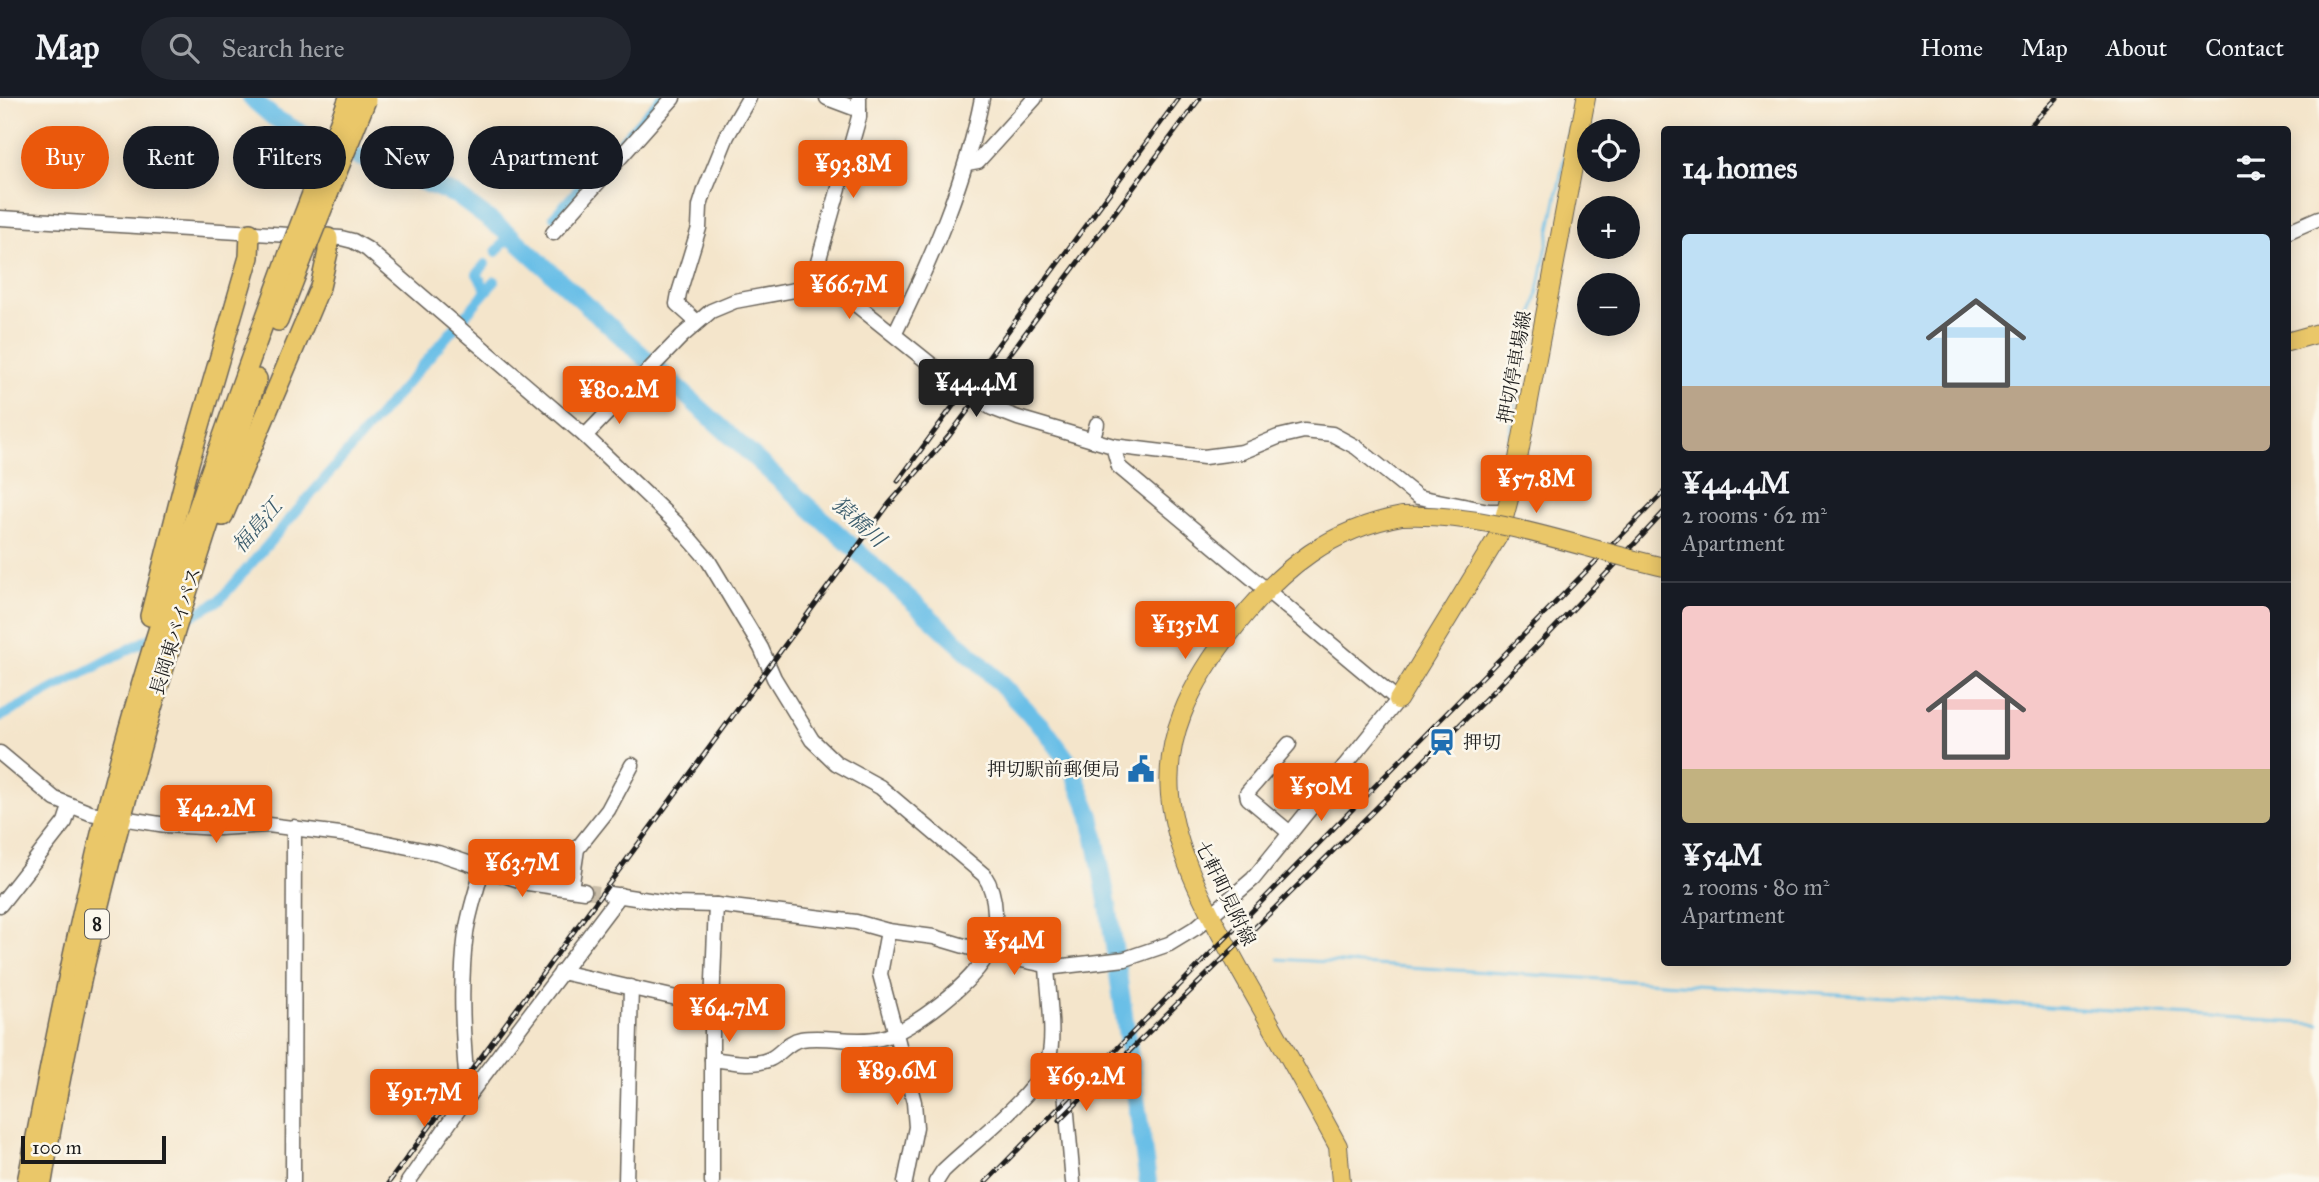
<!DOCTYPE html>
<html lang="en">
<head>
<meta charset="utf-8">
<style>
  :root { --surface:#171b24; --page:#242831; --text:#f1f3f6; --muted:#9ea1a6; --line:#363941; --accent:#ea580c }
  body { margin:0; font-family:"IM FELL Great Primer","Noto Serif JP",serif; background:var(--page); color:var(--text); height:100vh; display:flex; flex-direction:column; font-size:26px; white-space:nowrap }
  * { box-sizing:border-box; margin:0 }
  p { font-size:23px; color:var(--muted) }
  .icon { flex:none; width:38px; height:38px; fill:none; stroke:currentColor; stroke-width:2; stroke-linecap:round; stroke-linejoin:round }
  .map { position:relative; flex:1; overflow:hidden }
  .details { position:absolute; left:1661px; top:28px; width:630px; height:840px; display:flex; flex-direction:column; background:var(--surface); border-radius:7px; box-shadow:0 4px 18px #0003 }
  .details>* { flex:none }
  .top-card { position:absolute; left:21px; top:28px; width:665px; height:63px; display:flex; gap:14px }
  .tools { position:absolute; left:1577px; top:21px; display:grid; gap:14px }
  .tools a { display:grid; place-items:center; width:63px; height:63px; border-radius:50%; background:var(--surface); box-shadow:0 4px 18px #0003; font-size:35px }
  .scale { position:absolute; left:21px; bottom:18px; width:145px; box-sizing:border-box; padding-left:7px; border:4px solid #1c1c1c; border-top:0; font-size:19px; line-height:24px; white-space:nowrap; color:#1c1c1c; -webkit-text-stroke:5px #fbf7ec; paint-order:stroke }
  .price { position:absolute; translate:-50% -60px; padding:0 16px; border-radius:7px; background:var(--accent); color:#fff; font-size:23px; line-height:46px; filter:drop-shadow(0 2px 4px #0008) }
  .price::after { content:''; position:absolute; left:50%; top:42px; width:21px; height:16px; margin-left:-10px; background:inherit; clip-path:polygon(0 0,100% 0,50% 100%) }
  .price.on { background:#222; color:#fff }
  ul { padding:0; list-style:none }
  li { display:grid; align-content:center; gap:14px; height:371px; padding:0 21px }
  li+li { border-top:2px solid var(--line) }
  li span { display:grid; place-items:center; height:217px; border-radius:7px; color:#555 }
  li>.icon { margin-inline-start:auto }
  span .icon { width:126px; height:126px; fill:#fffc; stroke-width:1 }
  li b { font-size:30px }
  h2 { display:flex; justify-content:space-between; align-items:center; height:84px; padding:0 21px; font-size:30px }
  .pill { padding:0 24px; border-radius:32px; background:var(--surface); box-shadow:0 4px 18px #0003; font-size:24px; line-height:63px }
  .pill.on { background:var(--accent); color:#fff }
  header { display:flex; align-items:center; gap:42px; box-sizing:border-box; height:98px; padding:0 35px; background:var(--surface); border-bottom:2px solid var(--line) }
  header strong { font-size:33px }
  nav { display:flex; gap:38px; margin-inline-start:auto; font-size:24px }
  .search { width:490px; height:63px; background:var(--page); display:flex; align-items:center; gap:18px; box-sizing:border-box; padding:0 24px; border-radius:38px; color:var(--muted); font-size:26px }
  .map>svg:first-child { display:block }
</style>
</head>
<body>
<header>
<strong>Map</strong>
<div class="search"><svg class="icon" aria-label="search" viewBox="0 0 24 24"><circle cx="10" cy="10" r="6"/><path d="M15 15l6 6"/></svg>Search here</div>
<nav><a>Home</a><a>Map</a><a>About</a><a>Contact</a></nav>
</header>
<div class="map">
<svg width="2319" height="1084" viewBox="0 0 2319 1084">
  <rect width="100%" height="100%" fill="#fbf7ec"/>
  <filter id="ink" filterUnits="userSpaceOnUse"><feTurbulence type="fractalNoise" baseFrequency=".0143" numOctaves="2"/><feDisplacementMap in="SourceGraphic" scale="14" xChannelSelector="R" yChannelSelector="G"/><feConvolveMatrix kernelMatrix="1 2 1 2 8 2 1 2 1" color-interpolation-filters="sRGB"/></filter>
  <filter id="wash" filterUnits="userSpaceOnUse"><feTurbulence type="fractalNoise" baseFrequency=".00686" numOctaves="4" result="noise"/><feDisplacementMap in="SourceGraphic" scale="28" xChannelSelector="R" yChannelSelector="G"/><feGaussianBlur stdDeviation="1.57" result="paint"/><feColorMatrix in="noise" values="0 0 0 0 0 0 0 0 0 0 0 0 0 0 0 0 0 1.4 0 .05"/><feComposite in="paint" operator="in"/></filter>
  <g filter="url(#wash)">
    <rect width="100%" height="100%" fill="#f4e5cb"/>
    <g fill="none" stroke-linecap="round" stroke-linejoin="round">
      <g stroke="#6bbfe7" stroke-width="2.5">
        <polyline points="1507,350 1576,0"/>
        <polyline points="1279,861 2319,926"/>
        <polyline points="1142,1050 1154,1084"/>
      </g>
      <g stroke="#6bbfe7" stroke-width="10">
        <polyline points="554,118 661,0"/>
        <polyline points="496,154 510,137"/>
        <polyline points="485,166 477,176 486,191"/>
        <polyline points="179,525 220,502 495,183"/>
        <polyline points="0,619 156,537"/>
      </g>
      <polyline stroke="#6bbfe7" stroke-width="18" points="251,0 273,19 308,39 456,97 510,137 979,564 1046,633 1070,666 1091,718 1109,813 1148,1084"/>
    </g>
  </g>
  <g filter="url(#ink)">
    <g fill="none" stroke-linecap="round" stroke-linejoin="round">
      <polyline stroke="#c9bda8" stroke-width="14" stroke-dasharray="14 7" stroke-linecap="butt" points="584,793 609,796"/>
      <defs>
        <g id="minor">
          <polyline points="827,0 859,12"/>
          <polyline points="967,65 978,63 1035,0"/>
          <path d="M 0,120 L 341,140 L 353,143 L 367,151 L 585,338 L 676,425 L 708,462 L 761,550 L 774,580 L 812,642 L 836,665 L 880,689 L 984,777 C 998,797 998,832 988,854 C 977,882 910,934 881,940 C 855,946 827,937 801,941 C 788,943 781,956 770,961 C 753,969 729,963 712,961"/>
          <polyline points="2287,134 2319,120"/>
          <polyline points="553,135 673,0"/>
          <polyline points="811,189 859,19 859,0"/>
          <polyline points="697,224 677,206 679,195 699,130 700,108 705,92 727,38 749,0"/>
          <path d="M 895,235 C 932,160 966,82 982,0"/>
          <polyline points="585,338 682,238 711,213 735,203 811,189 853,204 959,289 992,310 1018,320 1113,348 1204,359 1242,354 1278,339 1304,333 1332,336 1356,349 1418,399 1489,413 1507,413"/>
          <polyline points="1092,342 1097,326"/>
          <polyline points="1289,646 1247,695 1248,700 1290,735"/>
          <polyline points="0,655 55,701 90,715 166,727 219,730 268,727 348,737 438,755 528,785 584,793"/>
          <polyline points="571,791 577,751 608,712 632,667"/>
          <polyline points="609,796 675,806 716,807 856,824 888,833 934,839 988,855 1055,869 1125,861 1169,846 1197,829 1253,781 1398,602 1119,369 1113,348"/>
          <polyline points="0,807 65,724 70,709"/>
          <polyline points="888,833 880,876 914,1004 916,1029 905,1084"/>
          <polyline points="561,874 712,908"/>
          <polyline points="1049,959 1065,993 1073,1084"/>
          <path d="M 468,998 C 463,945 459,888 466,835 C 469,814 477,792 482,771"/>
          <polyline points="293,1084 294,729"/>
          <polyline points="408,1084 468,998 620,797"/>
          <polyline points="626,1084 631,889"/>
          <polyline points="712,1084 712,908 716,807"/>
          <path d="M 936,1084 L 943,1073 C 971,1045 1039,997 1049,959 C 1055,936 1048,893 1047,868"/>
        </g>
        <g id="major">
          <polyline points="2287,244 2319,235"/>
          <polyline points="1398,602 1500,435 1514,382 1586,0"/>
          <path d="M 1341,1084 L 1338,1048 C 1306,989 1273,930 1240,872 C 1164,734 1130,659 1238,525 C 1283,469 1331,431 1402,418"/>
        </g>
        <g id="highway">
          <polyline points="278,223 302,161"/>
          <polyline points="223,418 320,189 328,154 328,140"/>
          <polyline points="150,518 189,365 249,159 250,135"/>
          <path d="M 27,1084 C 55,944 82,803 119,665 C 166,493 227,325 288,158"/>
          <path d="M 42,1084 C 86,810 168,543 257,281"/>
        </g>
      </defs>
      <use href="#minor" stroke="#686259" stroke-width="17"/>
      <use href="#major" stroke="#686259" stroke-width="20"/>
      <use href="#highway" stroke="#686259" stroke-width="22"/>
      <use href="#minor" stroke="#fff" stroke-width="14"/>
      <use href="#major" stroke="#eac769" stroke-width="18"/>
      <use href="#highway" stroke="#eac769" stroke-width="19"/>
      <defs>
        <g id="rail">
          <polyline points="2026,32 2057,0"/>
          <polyline points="898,383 1179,0"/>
          <path d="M 1060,1022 C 1262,820 1471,624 1664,414"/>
          <polyline points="389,1084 889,406 949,338 1200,0"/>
          <polyline points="986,1084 1664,394"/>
        </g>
      </defs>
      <use href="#rail" stroke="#1c1c1c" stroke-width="5"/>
      <use href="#rail" stroke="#fbf7ec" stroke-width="2.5" stroke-dasharray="8" stroke-linecap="butt"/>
      <defs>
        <path id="major-bridge" d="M 1402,418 C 1491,414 1578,450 1664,469"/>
        <g id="highway-bridge">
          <polyline points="288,158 349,0"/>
          <polyline points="302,161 366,2"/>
        </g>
      </defs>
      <use href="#major-bridge" stroke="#686259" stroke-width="20" stroke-linecap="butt"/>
      <use href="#highway-bridge" stroke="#686259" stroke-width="22" stroke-linecap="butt"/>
      <use href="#major-bridge" stroke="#eac769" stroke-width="18"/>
      <use href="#highway-bridge" stroke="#eac769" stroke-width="19"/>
    </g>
  </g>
  <defs>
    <symbol id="station-bare" viewBox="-9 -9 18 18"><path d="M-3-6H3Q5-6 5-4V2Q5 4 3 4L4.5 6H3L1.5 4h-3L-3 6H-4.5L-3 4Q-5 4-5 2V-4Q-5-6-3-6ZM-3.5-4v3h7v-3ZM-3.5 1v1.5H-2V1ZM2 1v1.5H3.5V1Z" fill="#1f6fb2" stroke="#fbf7ec" stroke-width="2.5" paint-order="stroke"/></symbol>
    <symbol id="civic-bare" viewBox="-9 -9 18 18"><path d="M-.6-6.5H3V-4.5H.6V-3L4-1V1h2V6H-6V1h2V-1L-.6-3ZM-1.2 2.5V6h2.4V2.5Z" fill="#1f6fb2" stroke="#fbf7ec" stroke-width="2.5" paint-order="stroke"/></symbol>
  </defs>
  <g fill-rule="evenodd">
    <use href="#station-bare" x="1423" y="625" width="38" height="38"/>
    <use href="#civic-bare" x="1122" y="652" width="38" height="38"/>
  </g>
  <g text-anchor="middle" stroke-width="5" stroke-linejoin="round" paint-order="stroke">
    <rect fill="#fbf7ec" stroke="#5f5e5a" stroke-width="2" x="85" y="811.5" width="24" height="29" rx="5"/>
    <g font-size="18" font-weight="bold" fill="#1c1c1c">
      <text x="97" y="832">8</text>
    </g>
    <g font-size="19" fill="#1c1c1c" stroke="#fbf7ec">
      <text transform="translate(1514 269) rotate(-80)" y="7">押切停車場線</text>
      <text transform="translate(175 533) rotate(-73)" y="7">長岡東バイパス</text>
      <text transform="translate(1226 795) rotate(64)" y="7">七軒町見附線</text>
    </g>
    <g font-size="19" fill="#1c1c1c" stroke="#fbf7ec" text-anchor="start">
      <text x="1463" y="651">押切</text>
      <text x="1120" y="678" text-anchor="end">押切駅前郵便局</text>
    </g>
    <g font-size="21" font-style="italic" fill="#3c5d6d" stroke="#fbf7ec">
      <text transform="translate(859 424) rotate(42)" y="7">猿橋川</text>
      <text transform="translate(257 428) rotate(-49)" y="7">福島江</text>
    </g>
  </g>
</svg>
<div class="tools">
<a><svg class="icon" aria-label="locate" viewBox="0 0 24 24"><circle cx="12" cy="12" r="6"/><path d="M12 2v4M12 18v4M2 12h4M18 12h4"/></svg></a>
<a>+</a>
<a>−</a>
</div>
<div class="scale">100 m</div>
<b class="price" style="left:853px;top:102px">¥93.8M</b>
<b class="price" style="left:849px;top:223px">¥66.7M</b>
<b class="price on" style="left:976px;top:321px">¥44.4M</b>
<b class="price" style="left:619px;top:328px">¥80.2M</b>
<b class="price" style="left:1536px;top:417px">¥57.8M</b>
<b class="price" style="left:1185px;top:563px">¥135M</b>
<b class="price" style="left:1321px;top:725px">¥50M</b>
<b class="price" style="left:216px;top:747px">¥42.2M</b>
<b class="price" style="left:522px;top:801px">¥63.7M</b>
<b class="price" style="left:1014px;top:879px">¥54M</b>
<b class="price" style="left:729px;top:946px">¥64.7M</b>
<b class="price" style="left:897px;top:1009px">¥89.6M</b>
<b class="price" style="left:1086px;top:1015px">¥69.2M</b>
<b class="price" style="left:424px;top:1031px">¥91.7M</b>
<div class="top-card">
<a class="pill on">Buy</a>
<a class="pill">Rent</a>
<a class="pill">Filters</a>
<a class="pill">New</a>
<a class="pill">Apartment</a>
</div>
<section class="details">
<h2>14 homes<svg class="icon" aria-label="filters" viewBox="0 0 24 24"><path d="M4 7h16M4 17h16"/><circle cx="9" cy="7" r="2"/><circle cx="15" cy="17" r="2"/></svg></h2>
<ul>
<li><span style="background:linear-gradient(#bfe0f5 70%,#b9a48a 0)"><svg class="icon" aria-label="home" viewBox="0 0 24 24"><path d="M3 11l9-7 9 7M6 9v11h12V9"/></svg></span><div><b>¥44.4M</b><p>2 rooms · 62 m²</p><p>Apartment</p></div></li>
<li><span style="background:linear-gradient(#f6c9c9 75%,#c2b280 0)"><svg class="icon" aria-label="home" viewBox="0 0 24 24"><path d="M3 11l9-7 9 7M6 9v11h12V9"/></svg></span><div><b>¥54M</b><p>2 rooms · 80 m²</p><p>Apartment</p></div></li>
</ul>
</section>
</div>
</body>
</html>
